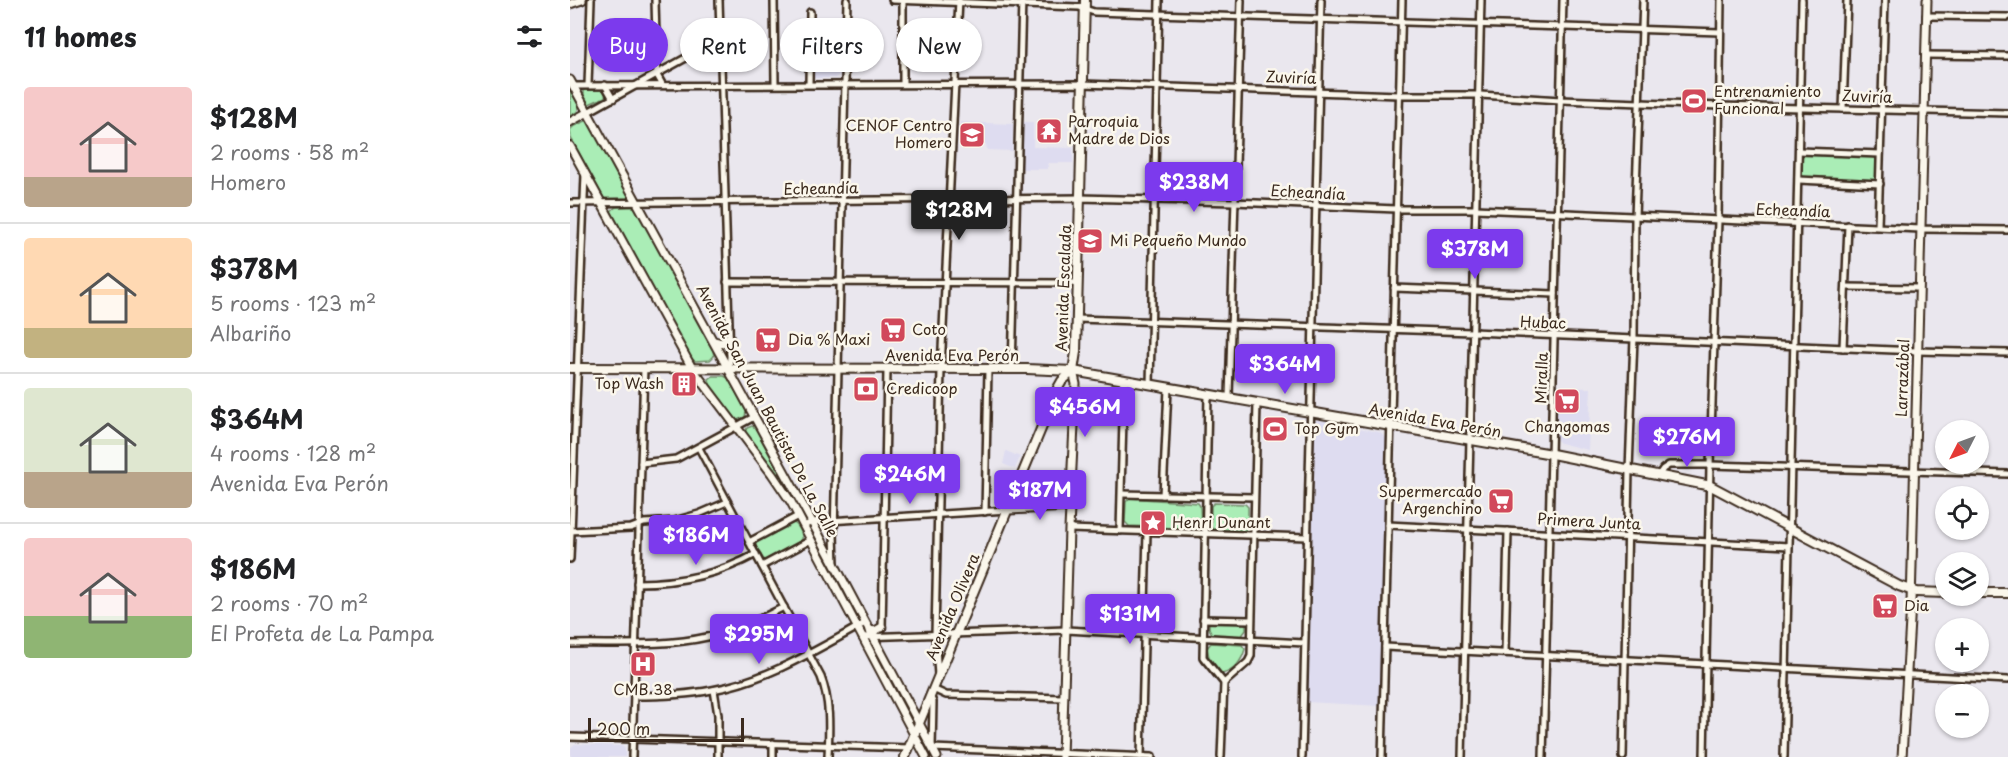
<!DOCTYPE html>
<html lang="en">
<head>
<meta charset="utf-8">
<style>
  :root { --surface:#fff; --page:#f2f2f2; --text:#202124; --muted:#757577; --line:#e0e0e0; --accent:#7c3aed }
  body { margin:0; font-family:"Playpen Sans",sans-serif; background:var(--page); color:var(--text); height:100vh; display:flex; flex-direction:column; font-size:22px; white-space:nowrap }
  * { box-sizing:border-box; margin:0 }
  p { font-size:20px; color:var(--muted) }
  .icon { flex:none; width:33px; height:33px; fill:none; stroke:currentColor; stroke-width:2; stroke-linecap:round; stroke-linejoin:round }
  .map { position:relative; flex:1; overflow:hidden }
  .details { display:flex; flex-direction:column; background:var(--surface); width:570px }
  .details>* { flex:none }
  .hud { position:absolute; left:18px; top:18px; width:570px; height:54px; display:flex; gap:12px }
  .needle { width:39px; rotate:228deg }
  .controls { position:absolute; left:1365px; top:420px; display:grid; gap:12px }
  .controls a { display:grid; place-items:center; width:54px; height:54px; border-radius:50%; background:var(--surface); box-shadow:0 2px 4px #0004; font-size:30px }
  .scale { position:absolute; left:18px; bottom:15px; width:156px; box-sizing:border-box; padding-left:6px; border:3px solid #3b2a1e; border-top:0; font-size:16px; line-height:21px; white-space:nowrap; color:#3b2a1e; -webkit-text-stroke:4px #fbf7ec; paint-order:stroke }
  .price { position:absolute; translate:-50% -51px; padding:0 14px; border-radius:6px; background:var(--accent); color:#fff; font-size:20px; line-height:39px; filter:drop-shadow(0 2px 3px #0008) }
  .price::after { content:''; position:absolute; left:50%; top:36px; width:18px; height:14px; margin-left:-9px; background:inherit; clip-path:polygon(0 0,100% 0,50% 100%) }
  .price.on { background:#222; color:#fff }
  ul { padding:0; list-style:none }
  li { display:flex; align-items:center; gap:18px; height:150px; padding:0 24px }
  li+li { border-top:2px solid var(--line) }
  li span { display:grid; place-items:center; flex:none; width:168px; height:120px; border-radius:6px; color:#555 }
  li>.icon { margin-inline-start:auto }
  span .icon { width:72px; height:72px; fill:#fffc; stroke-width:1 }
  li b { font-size:26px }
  h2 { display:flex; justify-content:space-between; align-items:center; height:72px; padding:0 24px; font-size:26px }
  .tag { padding:0 21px; border-radius:27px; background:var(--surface); box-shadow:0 2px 4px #0004; font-size:21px; line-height:54px }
  .tag.on { background:var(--accent); color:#fff }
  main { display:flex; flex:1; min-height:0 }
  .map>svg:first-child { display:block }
</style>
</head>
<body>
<main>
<section class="details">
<h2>11 homes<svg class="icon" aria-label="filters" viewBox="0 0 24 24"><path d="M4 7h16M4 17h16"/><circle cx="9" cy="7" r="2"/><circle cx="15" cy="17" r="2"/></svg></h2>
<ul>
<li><span style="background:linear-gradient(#f6c9c9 75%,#b9a48a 0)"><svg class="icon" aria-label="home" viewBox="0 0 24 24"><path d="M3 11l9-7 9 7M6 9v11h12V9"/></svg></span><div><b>$128M</b><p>2 rooms · 58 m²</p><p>Homero</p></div></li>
<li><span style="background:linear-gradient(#ffd9b3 75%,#c2b280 0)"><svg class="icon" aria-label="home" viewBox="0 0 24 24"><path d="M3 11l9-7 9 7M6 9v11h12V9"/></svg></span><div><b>$378M</b><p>5 rooms · 123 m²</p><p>Albariño</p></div></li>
<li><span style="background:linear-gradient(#dfe7d0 70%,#b9a48a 0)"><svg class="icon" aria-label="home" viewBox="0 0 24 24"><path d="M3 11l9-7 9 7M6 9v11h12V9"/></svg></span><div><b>$364M</b><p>4 rooms · 128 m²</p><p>Avenida Eva Perón</p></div></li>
<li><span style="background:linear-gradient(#f6c9c9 65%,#8fb573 0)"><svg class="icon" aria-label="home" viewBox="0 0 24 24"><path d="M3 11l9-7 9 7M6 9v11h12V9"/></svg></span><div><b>$186M</b><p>2 rooms · 70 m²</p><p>El Profeta de La Pampa</p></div></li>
</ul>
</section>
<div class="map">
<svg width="1438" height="757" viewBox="0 0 1438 757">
  <rect width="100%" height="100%" fill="#eae7ee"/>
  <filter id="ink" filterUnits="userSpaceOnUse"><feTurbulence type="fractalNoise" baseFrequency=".0167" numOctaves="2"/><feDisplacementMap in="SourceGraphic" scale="12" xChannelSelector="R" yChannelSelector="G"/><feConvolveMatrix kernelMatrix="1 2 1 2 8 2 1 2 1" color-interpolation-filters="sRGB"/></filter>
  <g filter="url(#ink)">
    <g fill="#dedcf0">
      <polygon points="242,53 270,53 270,74 265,78 242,78"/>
      <polygon points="390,122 443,124 442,151 417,150 416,144 389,142"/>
      <polygon points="453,122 463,122 463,147 503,148 503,163 478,163 478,169 452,169"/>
      <polygon points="987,387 1021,388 1018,450 990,443 986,439"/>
      <polygon points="748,420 809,432 816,438 811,706 736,702 742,424 743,422"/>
      <polygon points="436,451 450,457 445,469 433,464"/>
      <polygon points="5,744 52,746 55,749 55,757 1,757 1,747"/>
    </g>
    <g fill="#aaedb6" stroke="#728c6a" stroke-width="1.5">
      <polygon points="0,88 9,106 7,112 0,116"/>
      <polygon points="32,88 36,91 35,97 19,104 14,95 14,90"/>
      <polygon points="18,120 60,199 59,200 37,200 34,198 1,138 0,130 4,126"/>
      <polygon points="1232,153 1308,156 1307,181 1232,178"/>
      <polygon points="62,206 66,208 143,351 144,356 140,360 125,361 121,358 41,211 46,207"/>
      <polygon points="143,376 154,376 158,378 176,411 175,417 167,420 163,416 140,385 139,379"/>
      <polygon points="182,426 185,428 234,519 214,484 175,432 177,428"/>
      <polygon points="559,498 628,503 630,506 631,526 629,529 559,526 555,522 556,502"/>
      <polygon points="644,503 675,504 678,507 678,528 674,531 643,529 641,527 641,506"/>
      <path d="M 221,522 C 228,523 233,534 232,540 L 199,560 L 194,560 L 186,547 L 186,541 Z"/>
      <polygon points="639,621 676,622 676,630 671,637 642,634 639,628"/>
      <path d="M 641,643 L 672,645 L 675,649 C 672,661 664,671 652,674 L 639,657 L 637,648 Z"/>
    </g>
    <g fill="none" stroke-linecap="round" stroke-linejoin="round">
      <defs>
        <g id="minor">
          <polyline points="85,0 87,75 92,84"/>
          <polyline points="149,0 160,357 159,368"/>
          <polyline points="204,0 205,84"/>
          <polyline points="322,0 509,7 524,12 1150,32"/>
          <polyline points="1356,16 1438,17"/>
          <polyline points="1355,55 1438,56"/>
          <polyline points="239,84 240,12"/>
          <polyline points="333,84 333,1"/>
          <polyline points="18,85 21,0"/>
          <polyline points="35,85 43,99"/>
          <polyline points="3,86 513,84 829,95 910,95 991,100 1150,106 1438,113"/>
          <polyline points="1273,109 1277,0"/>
          <polyline points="18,112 150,39"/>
          <polyline points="1229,151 1310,154"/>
          <polyline points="1229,180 1310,184"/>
          <polyline points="0,203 510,198 664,202 826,209 906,209 1351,229 1438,230"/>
          <polyline points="1308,226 1315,0"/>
          <polyline points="157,282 508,283"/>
          <polyline points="1276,287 1349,288"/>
          <polyline points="824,288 985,294"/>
          <polyline points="507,319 902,332 1347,351 1438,353"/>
          <polyline points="1273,348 1278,225"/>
          <polyline points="442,369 452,0"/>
          <polyline points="580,385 589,0"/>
          <polyline points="638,394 633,657 654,683 651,757"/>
          <polyline points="659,397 671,0"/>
          <path d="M 129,448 L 251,677 C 261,703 259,730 258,757"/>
          <polyline points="71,463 106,459 184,417"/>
          <polyline points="1088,476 1093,469 1099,465 1140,465 1438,474"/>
          <polyline points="552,494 684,497"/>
          <polyline points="593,495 598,389"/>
          <polyline points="415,512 418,369"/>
          <polyline points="818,525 1219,546"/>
          <polyline points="234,526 242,522 438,510"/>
          <polyline points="499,529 737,537"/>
          <polyline points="0,531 61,528 74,523 104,521 129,514 157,502"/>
          <polyline points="550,531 554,381"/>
          <polyline points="179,542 228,516"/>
          <polyline points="0,559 15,174"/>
          <polyline points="265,565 264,534 277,0"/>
          <polyline points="192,566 241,540"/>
          <path d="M 67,583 C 110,583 148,575 186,554"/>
          <polyline points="633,619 681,620"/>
          <polyline points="312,629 317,370"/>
          <polyline points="292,637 496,630 734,643"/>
          <path d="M 0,644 C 45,643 93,647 137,637 C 165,631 189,620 214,607"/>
          <polyline points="815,647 1438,680"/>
          <polyline points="935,653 938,531"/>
          <polyline points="368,675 365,635 371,369 389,0"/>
          <polyline points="654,683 678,662 681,656 687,403"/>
          <polyline points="363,689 376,695 494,698"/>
          <polyline points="144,690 148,715 148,757"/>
          <path d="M 64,696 C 90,696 116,695 142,690 C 198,680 246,650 295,623"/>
          <polyline points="360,696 363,702 362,748 582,757"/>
          <polyline points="0,737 339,748"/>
          <polyline points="62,757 74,368"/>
          <polyline points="203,757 203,743"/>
          <polyline points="571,757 577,532"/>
          <polyline points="732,757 751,0"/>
          <polyline points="812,757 832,0"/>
          <polyline points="892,757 911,0"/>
          <polyline points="973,757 993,0"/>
          <polyline points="1053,757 1059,470 1064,338 1065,217 1073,0"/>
          <polyline points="1134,757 1140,465 1148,220 1151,0"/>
          <polyline points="1214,757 1232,0"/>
        </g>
        <g id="tertiary">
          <polyline points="0,4 12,0"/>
          <polyline points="0,80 242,522 367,757"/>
          <polyline points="0,122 18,112"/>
          <polyline points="0,146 122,368 202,474 221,502 356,757"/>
          <polyline points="144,341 152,343 159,337"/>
          <polyline points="438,510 500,507"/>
          <polyline points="299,630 305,631 312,627"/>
          <polyline points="492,757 499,529 506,384 503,371"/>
          <polyline points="1332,757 1341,603 1357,0"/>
        </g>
        <g id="secondary">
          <polyline points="0,368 457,369 503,371 982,454 1141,486 1329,586 1346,592 1376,593"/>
          <polyline points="503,371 506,352 515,0"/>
          <polyline points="485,396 505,401"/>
          <polyline points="1408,593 1438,593"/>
          <polyline points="335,757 488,388 492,381 503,371"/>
        </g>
      </defs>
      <use href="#minor" stroke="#3b2a1e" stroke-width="10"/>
      <use href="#tertiary" stroke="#3b2a1e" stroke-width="11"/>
      <use href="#secondary" stroke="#3b2a1e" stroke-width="12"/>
      <use href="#minor" stroke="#fbf7ec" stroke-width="5"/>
      <use href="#tertiary" stroke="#fbf7ec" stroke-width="7"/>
      <use href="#secondary" stroke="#fbf7ec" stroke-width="8"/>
    </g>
  </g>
  <defs>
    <symbol id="stadium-square" viewBox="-11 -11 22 22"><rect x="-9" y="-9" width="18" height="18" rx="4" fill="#d1495b" stroke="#fbf7ec"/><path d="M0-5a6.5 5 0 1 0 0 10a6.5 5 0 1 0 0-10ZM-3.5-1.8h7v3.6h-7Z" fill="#fff"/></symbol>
    <symbol id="temple-square" viewBox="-11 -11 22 22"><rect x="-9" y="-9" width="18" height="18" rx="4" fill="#d1495b" stroke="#fbf7ec"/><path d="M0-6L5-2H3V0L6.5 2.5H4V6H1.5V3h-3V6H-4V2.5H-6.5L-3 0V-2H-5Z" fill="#fff"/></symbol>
    <symbol id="school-square" viewBox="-11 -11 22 22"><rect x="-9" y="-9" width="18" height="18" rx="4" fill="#d1495b" stroke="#fbf7ec"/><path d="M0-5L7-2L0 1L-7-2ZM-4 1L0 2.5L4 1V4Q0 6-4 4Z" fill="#fff"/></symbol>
    <symbol id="supermarket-square" viewBox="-11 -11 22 22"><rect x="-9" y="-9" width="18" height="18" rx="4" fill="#d1495b" stroke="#fbf7ec"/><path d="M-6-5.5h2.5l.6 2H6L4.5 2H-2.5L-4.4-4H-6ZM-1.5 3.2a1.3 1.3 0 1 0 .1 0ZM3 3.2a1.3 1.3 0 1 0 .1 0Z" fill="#fff"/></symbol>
    <symbol id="building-square" viewBox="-11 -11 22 22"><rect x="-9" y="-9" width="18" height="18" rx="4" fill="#d1495b" stroke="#fbf7ec"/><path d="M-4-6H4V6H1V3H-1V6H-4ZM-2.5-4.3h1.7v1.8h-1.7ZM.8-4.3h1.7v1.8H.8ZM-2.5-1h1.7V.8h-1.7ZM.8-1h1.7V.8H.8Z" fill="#fff"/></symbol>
    <symbol id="bank-square" viewBox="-11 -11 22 22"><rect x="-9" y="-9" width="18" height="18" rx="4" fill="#d1495b" stroke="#fbf7ec"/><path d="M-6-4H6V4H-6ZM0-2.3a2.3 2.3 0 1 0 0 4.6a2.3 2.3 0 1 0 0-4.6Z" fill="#fff"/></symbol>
    <symbol id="sight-square" viewBox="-11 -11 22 22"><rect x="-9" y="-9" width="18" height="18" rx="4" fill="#d1495b" stroke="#fbf7ec"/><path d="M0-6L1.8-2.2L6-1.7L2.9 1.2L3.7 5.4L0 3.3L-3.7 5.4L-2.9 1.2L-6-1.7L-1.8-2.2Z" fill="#fff"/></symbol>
    <symbol id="hospital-square" viewBox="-11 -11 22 22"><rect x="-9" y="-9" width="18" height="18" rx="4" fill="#d1495b" stroke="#fbf7ec"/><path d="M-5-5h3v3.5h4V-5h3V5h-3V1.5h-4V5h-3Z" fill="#fff"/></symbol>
  </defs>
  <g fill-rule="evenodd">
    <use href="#stadium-square" x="1109" y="86" width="30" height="30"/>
    <use href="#temple-square" x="464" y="116" width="30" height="30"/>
    <use href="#school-square" x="387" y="120" width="30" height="30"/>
    <use href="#school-square" x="505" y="226" width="30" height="30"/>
    <use href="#supermarket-square" x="308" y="315" width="30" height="30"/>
    <use href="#supermarket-square" x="183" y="325" width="30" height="30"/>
    <use href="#building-square" x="99" y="369" width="30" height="30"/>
    <use href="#bank-square" x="281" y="374" width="30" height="30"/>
    <use href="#supermarket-square" x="982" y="386" width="30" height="30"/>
    <use href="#stadium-square" x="690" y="414" width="30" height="30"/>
    <use href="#supermarket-square" x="916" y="486" width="30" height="30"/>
    <use href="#sight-square" x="568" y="508" width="30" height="30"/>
    <use href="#supermarket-square" x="1300" y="591" width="30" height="30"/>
    <use href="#hospital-square" x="58" y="649" width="30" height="30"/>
  </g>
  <g text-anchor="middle" stroke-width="5" stroke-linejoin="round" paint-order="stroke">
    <g font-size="15" fill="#3b2a1e" stroke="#fbf7ec">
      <text transform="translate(721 78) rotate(2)" y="5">Zuviría</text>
      <text transform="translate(1297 97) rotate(2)" y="5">Zuviría</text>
      <text transform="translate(251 189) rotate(-1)" y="5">Echeandía</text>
      <text transform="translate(738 193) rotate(3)" y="5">Echeandía</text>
      <text transform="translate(1223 211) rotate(2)" y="5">Echeandía</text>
      <text transform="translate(494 288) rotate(-88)" y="5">Avenida Escalada</text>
      <text transform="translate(973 323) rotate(2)" y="5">Hubac</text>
      <text x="382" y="361">Avenida Eva Perón</text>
      <text transform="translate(972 378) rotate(-88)" y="5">Miralla</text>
      <text transform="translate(1333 378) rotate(-88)" y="5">Larrazábal</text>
      <text transform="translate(197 411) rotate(62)" y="5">Avenida San Juan Bautista De La Salle</text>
      <text transform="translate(865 421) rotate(10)" y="5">Avenida Eva Perón</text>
      <text transform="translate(1019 522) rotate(3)" y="5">Primera Junta</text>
      <text transform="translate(383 607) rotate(-67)" y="5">Avenida Olivera</text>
    </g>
    <g font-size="15" fill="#3b2a1e" stroke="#fbf7ec" text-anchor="start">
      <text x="1144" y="97">Entrenamiento<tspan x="1144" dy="17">Funcional</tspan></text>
      <text x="498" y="127">Parroquia<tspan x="498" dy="17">Madre de Dios</tspan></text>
      <text x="382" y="131" text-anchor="end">CENOF Centro<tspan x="382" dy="17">Homero</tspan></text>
      <text x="540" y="246">Mi Pequeño Mundo</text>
      <text x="342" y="335">Coto</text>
      <text x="218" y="345">Dia % Maxi</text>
      <text x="94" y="389" text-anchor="end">Top Wash</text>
      <text x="316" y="394">Credicoop</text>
      <text x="997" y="432" text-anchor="middle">Changomas</text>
      <text x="724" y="434">Top Gym</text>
      <text x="912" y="497" text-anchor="end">Supermercado<tspan x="912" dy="17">Argenchino</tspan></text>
      <text x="602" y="528">Henri Dunant</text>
      <text x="1334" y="611">Dia</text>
      <text x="73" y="695" text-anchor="middle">CMB 38</text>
    </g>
  </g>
</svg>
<div class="controls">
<a><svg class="needle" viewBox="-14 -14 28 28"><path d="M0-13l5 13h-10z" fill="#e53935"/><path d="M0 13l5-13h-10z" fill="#757577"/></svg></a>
<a><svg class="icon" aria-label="locate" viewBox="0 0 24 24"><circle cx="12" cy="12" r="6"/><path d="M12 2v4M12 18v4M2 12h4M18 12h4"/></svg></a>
<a><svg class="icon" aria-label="layers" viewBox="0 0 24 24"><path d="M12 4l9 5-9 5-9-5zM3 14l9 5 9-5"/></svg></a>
<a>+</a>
<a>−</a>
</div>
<div class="scale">200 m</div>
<b class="price" style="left:624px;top:213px">$238M</b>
<b class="price on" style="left:389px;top:241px">$128M</b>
<b class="price" style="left:905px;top:280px">$378M</b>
<b class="price" style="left:715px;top:395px">$364M</b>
<b class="price" style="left:515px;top:438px">$456M</b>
<b class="price" style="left:1117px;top:468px">$276M</b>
<b class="price" style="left:340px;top:505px">$246M</b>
<b class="price" style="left:470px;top:521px">$187M</b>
<b class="price" style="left:126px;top:566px">$186M</b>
<b class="price" style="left:560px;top:645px">$131M</b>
<b class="price" style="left:189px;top:665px">$295M</b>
<div class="hud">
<a class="tag on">Buy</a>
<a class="tag">Rent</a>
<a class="tag">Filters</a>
<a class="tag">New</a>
</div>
</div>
</main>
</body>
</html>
